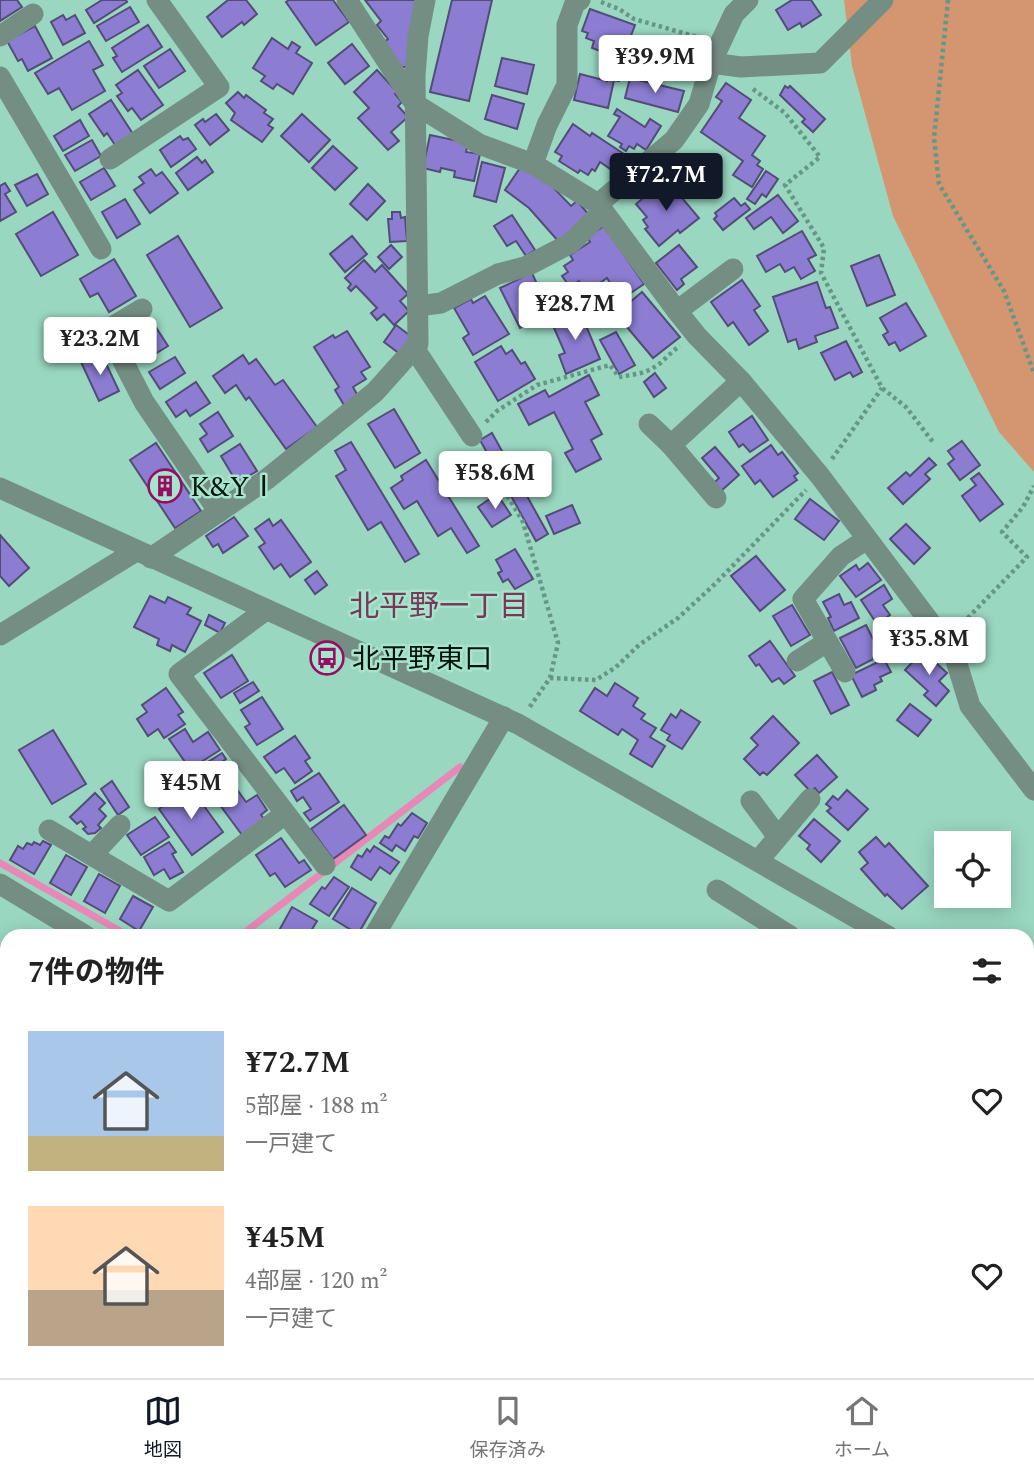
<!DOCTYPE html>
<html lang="ja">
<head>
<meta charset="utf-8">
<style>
  :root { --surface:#fff; --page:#f2f2f2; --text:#222; --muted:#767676; --line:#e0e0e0; --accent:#111827 }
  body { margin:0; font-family:Spectral,"Noto Sans JP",serif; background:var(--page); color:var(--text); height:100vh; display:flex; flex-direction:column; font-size:26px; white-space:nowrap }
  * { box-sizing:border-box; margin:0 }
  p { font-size:23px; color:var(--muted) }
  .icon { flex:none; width:38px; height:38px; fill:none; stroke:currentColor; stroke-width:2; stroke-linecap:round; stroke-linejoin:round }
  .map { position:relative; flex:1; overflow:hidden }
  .panel { position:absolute; left:0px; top:929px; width:1034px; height:450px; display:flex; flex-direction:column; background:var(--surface); border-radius:21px 21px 0 0; box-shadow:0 4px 18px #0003 }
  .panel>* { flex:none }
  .controls { position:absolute; left:934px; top:831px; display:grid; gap:14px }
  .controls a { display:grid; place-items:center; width:77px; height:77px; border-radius:0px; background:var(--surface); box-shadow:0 4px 18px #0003; font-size:35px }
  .price { position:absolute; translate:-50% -60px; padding:0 16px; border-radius:7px; background:#fff; color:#222; font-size:23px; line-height:46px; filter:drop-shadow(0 2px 4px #0008) }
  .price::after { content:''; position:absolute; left:50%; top:42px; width:21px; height:16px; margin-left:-10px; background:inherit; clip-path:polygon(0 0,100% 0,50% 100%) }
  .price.current { background:var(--accent); color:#fff }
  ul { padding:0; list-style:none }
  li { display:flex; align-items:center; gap:21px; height:175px; padding:0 28px }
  li span { display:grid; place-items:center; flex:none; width:196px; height:140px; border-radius:0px; color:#555 }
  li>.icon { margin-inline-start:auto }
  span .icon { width:84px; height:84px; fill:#fffc; stroke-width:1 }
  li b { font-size:30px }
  h2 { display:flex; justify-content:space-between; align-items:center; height:84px; padding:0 28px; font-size:30px }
  .tab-bar { display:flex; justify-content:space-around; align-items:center; height:98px; border-top:2px solid var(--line); background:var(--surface); font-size:19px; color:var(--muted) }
  .tab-bar a { display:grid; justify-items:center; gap:4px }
  .tab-bar .current { color:var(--accent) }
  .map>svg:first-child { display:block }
</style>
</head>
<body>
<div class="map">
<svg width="1034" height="1378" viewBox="0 0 1034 1378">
  <rect width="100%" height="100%" fill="#99d7c1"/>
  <polygon fill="#d49571" points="844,0 1034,0 1034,472 999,432 893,216 852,66"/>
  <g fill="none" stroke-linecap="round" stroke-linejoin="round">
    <g stroke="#e788b6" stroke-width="7">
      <polyline points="0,863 129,936"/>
      <polyline points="240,936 460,767"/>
    </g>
  </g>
  <g fill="#8c7dd3" stroke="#534c77" stroke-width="2">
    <polygon points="0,0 17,0 22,7 0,21"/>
    <polygon points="102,0 126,0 127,2 94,23 86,10"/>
    <polygon points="228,0 246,0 257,14 244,25 242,22 222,37 207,17"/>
    <polygon points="289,0 333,0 349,22 316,45 286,2"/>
    <polygon points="365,0 417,0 407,67 402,67 383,43 388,39 377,25 381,21"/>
    <polygon points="452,0 492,0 469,101 430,92"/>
    <polygon points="792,0 811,0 821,15 802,27 800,23 788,30 776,10"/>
    <polygon points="130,7 139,22 106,41 97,26"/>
    <polygon points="590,9 635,25 622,59 592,48 594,41 586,38 588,33 582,31"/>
    <polygon points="63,15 66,20 75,15 85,33 63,45 51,22"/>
    <polygon points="148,25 162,47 122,72 113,58 117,56 112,48"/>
    <polygon points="35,26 52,58 28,71 22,59 18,61 7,41"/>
    <polygon points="272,38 288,49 292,42 300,47 296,53 312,63 293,94 277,84 273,89 261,81 265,76 253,68"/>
    <polygon points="89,41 103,65 93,70 105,91 72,110 59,88 48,94 35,73"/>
    <polygon points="352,44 369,66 345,84 328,63"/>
    <polygon points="170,49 185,71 159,88 144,66"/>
    <polygon points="502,58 534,65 527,94 495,86"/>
    <polygon points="611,63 622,66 619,81 614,80 608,108 574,100 580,74 607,81"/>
    <polygon points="138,70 163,105 141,120 132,108 128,111 117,96 122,93 116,85"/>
    <polygon points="377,70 397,92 395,94 402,102 398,106 408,117 391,132 399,141 388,150 358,118 369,108 354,92"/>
    <polygon points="630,78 684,91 678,112 625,98"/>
    <polygon points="726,83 751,100 739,118 765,136 752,155 760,161 757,165 763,169 752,187 733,175 743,161 701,132 722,101 716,97"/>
    <polygon points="785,86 788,88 790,86 825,119 813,132 802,122 805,119 780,95"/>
    <polygon points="238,92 244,98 246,95 266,110 264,113 273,119 268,125 273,128 262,142 231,120 235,113 226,103"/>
    <polygon points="492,95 524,104 517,129 485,119"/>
    <polygon points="111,100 133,134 115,145 107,133 104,136 89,114"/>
    <polygon points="617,109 645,127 650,119 661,126 646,150 637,144 634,149 629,146 626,151 620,147 622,144 608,136 620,117 614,114"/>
    <polygon points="216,114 229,130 210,145 195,125 203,119 205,122"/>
    <polygon points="302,114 330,140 309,162 281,136"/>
    <polygon points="80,120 89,136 63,151 54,136"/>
    <polygon points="573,124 590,136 592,133 630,158 619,175 600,162 595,171 592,169 588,175 580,170 578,173 559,161 562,156 555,152"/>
    <polygon points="430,135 468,143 466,152 480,154 474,181 454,177 455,171 441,168 440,172 423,168"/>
    <polygon points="180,136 183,140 188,138 196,149 171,167 160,150"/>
    <polygon points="92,140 101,156 75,171 65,155"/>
    <polygon points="333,146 357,168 335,190 312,168"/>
    <polygon points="681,156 693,163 694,161 701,165 697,172 711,181 701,195 681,181 683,179 667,168 672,161 677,164"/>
    <polygon points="197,157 202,163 205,160 213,172 188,190 176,173"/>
    <polygon points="482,162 505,168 496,202 474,196"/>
    <polygon points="104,168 115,186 91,200 80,182"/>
    <polygon points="520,168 547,181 571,206 577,201 590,216 559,242 529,208 505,190"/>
    <polygon points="151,169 156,176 162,172 178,193 150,213 134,190 144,183 139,177"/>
    <polygon points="766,171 778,179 766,197 762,194 755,204 747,199"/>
    <polygon points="37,174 48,194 27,206 15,185"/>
    <polygon points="666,179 699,218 680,233 678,230 659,246 645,229 648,227 643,220 647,217 636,204"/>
    <polygon points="5,183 10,191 5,194 16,212 0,221 0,186"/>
    <polygon points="368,184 385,201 367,220 350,204"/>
    <polygon points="778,195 798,221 783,233 771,217 754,229 746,218"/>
    <polygon points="734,198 741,206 745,203 750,209 723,230 714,219 717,216 715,213"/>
    <polygon points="125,199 140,224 117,238 102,212"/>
    <polygon points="53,212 78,255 41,276 16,234"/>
    <polygon points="392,212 400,212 401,218 405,217 407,241 390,242 388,219 392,219"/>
    <polygon points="512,215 535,250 526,256 516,241 507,246 494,226"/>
    <polygon points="604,226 644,284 610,307 607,303 600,307 594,298 612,286 607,278 586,293 579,281 570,287 562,276 568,272 564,266 573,260 570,255 590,242 587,237"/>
    <polygon points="802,231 816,255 808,259 815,271 801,279 794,267 785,272 780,264 766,272 757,256"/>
    <polygon points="178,236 222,308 190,327 147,255"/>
    <polygon points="352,236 367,254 345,272 330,254"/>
    <polygon points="391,245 402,257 389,269 378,257"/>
    <polygon points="679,245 697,267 681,279 684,284 677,290 656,263"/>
    <polygon points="879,255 895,295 867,306 851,266"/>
    <polygon points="114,259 136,296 109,312 98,293 90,297 80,279"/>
    <polygon points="364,260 375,272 382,265 408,294 400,301 409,311 394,325 384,314 377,320 371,313 377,308 356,286 351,291 348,288 351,284 345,278"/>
    <polygon points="532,273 540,291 530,296 541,318 520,328 500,288"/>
    <polygon points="742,280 760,306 754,310 768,331 749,345 733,322 728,326 711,302"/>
    <polygon points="817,282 826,308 830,307 838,328 815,336 817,342 799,349 796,339 788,342 773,297"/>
    <polygon points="642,292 680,337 653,358 616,314"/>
    <polygon points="485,296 509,334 473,355 463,338 469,334 454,308 471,299 473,303"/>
    <polygon points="906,303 926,336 900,351 895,342 889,345 883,335 888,332 880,318"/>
    <polygon points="579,309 600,359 566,374 559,355 565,353 551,321"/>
    <polygon points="150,318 168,346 147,359 129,331"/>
    <polygon points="396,325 412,337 400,354 384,342"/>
    <polygon points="347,331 370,367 361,372 366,379 353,387 358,396 344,405 335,390 339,387 314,347 333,335 335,338"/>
    <polygon points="616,332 635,365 619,374 600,340"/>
    <polygon points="846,341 862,372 853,377 850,372 835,380 821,353"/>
    <polygon points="501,346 506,354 512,350 521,364 525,362 535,379 498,401 475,362"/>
    <polygon points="101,353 119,391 99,401 81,362"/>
    <polygon points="243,355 249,364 256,359 275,385 283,380 317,427 286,449 249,397 246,400 236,385 225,393 213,376"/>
    <polygon points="175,357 185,373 160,389 149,372"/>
    <polygon points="655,373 666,388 654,397 644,382"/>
    <polygon points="589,375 599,395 585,402 602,434 591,440 601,459 576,472 565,453 573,449 554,412 529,425 518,404 545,390 549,397"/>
    <polygon points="196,382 210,403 190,416 186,410 176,417 166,402"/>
    <polygon points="394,409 420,453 395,468 368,424"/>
    <polygon points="218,412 233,436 208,452 200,439 207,434 200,424"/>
    <polygon points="752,416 768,440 750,452 743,444 739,447 729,432"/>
    <polygon points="492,433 548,534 536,541 480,440"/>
    <polygon points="962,441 980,465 960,480 948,464 954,459 948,451"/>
    <polygon points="351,442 419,554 405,562 381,522 368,530 336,476 346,470 335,451"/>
    <polygon points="156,443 201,511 175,528 130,460"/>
    <polygon points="240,444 257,471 237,483 221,456"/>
    <polygon points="771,445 778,455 782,452 798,473 794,476 797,480 773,497 760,480 755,484 742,466"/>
    <polygon points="715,447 739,475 721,491 714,483 719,478 702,458"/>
    <polygon points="929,458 936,465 925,474 930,479 903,504 888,488 906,472 910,476"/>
    <polygon points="426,460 479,546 467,553 451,528 438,536 417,501 404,509 391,488 403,480 401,476"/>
    <polygon points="979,473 1003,504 980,521 962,496 976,485 971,479"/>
    <polygon points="497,494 511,515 492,527 478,507"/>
    <polygon points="810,499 839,521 824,540 795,519"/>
    <polygon points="572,505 580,523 554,534 546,516"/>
    <polygon points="234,517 248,536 223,553 218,544 213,547 206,536"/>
    <polygon points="269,519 273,526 281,520 311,562 290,577 281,564 274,569 259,547 265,543 255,529"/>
    <polygon points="906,524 930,548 914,564 890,539"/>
    <polygon points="0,535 29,568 9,586 0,576"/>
    <polygon points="515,549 533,579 515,589 508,579 503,582 498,573 502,571 496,560"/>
    <polygon points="756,556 785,590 760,611 731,576"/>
    <polygon points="868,563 881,580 856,597 840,576 856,565 859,570"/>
    <polygon points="317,571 327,585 315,594 305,580"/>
    <polygon points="884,585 892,599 883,605 890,615 877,624 861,600"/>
    <polygon points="839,594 844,605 851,602 859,618 834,631 828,618 831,617 823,602"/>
    <polygon points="150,596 165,603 168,597 191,608 187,614 201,621 185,652 172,645 170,651 157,645 159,639 134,627"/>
    <polygon points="792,605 810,635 791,646 773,616"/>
    <polygon points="209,615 225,623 220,633 205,625"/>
    <polygon points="893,624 901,635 910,629 918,640 894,658 887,649 891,646 881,633"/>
    <polygon points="866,625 881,655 856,668 840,638"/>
    <polygon points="770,641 795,676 784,684 779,678 772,682 759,664 756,666 749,656"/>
    <polygon points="923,651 947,673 939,681 949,691 936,706 924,695 928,691 905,670"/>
    <polygon points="232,655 248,681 221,698 204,673"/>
    <polygon points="884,659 891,672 880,677 882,681 874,685 876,690 862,697 851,675"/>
    <polygon points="832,672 849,705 831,714 814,681"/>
    <polygon points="253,682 259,691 240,703 234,693"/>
    <polygon points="615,683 638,698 633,706 645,714 641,719 656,728 650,737 665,746 652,767 630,754 638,740 622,729 618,735 580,711 595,688 607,696"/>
    <polygon points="166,688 183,712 178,715 185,724 164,738 158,729 148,736 137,719 147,712 142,705"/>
    <polygon points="262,697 283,729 257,745 245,727 250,724 241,710"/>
    <polygon points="910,704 931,720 918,736 897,720"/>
    <polygon points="681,710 700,722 682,749 667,740 670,735 661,730 671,714 676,718"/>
    <polygon points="773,716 799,743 767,775 763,772 760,775 744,759 758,745 751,738"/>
    <polygon points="185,729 193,742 208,732 220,750 190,769 169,739"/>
    <polygon points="53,730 86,784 52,804 19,750"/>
    <polygon points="295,736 310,758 305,761 312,771 295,783 284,768 276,773 264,757"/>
    <polygon points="222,753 226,759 222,762 232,777 206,793 192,772"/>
    <polygon points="817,755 837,777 819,793 815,788 811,792 795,775"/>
    <polygon points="319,773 339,802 310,821 304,813 311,809 303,797 297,801 291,791"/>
    <polygon points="112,781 129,807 118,815 101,789"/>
    <polygon points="190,787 223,832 192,855 159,809"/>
    <polygon points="236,788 246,802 257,795 267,810 261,815 265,820 242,835 217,801"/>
    <polygon points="847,790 868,809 848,830 827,811 831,808 826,804 833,796 838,800"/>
    <polygon points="95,793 105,803 99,809 106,816 98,825 101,828 95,833 88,834 83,829 86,827 81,821 77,824 70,817"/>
    <polygon points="344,805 366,835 333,859 311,829"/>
    <polygon points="412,813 427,823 418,838 414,836 405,851 396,845 392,851 380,843 385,836 389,838 398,824 401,826"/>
    <polygon points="155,817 169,837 141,855 127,835"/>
    <polygon points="814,819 840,841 821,862 807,849 810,845 799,836"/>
    <polygon points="876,837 885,847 889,843 928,886 902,909 887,894 885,896 861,869 868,863 859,852"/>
    <polygon points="281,838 299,863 304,860 311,870 285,887 275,873 270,876 256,855"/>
    <polygon points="43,841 51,845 34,874 10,860 18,846 23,849 27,843 32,845 34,842 40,845"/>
    <polygon points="169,842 176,852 172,854 183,872 170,879 164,869 154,875 144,857"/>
    <polygon points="374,846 399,862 390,874 380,867 371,880 351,867 358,855 362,857 367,849 370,852"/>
    <polygon points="66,855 87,867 71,895 50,883"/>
    <polygon points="99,874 120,886 105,913 84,901"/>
    <polygon points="334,877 349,887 329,916 310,904 322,887 325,889"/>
    <polygon points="352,888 376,903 358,934 333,919"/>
    <polygon points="133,896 153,907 139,931 120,919"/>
    <polygon points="292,907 317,921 308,936 276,936"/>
    <polygon points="1027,1137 1034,1141 1034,1234 1027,1230"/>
    <polygon points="7,1164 7,1216 0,1212 0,1176"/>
    <polygon points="280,1372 346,1372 356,1378 290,1378"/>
    <polygon points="416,1372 608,1372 605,1378 413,1378"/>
    <polygon points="886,1372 1004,1372 1014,1378 896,1378"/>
  </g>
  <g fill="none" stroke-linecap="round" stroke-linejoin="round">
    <g stroke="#669685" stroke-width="4.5" stroke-dasharray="3.5 3.5" stroke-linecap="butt">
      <polyline points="948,0 934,138 939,184 1004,291 1034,373"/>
      <polyline points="601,2 619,9 634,19 701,38"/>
      <polyline points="753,89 785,113 820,157 785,185 824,248 821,273 882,388 906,407 933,442"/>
      <path d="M 486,422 L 497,411 L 537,385 L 610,365 L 619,377 C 630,375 643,374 653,368 C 663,363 670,352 680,346"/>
      <polyline points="482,454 523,522 558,643 550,678 529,708"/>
      <polyline points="832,459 882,388"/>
      <polyline points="958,628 1027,557 1002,532 1023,507 1034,486"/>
      <polyline points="550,678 596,680 616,667 639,645 678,618 715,584 806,490"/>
    </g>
    <g stroke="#758e84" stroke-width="21">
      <polyline points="347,0 415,104 479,144 533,164 598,204 677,311 697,336 741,381 820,476 954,654 970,706 1034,790"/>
      <polyline points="0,36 33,14"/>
      <polyline points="711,63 734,14 748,0"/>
      <polyline points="0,77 101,249"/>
      <polyline points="110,159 219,87 157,0"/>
      <polyline points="533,164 547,125 567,85 567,25 575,3 580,0"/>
      <polyline points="598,204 674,140 699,104 711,63 741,67 820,63 883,0"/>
      <polyline points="418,306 441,303 498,274 525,267 571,243 603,211"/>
      <polyline points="142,309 107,330 144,402 219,512"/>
      <polyline points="677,311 733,269"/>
      <polyline points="414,348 472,436"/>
      <polyline points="649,424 671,445 716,498"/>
      <polyline points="671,445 741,381"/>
      <polyline points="0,488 518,724 888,936"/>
      <polyline points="151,558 267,479 375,392 418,344 415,76 418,36 425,0"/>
      <polyline points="266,610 179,674 325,865"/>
      <polyline points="0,635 136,551"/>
      <polyline points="797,661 827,642"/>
      <polyline points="845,672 803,599 841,556 867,539"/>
      <polyline points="751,801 778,837"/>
      <polyline points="49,830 169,901 285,814"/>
      <polyline points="92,855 120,825"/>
      <polyline points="758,861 810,799"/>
      <polyline points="0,884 86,936"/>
      <polyline points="717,890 790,936"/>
      <polyline points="374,936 504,717"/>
      <polyline points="1027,1016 1034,1020"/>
      <polyline points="1027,1081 1034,1085"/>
      <polyline points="0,1243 7,1247"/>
      <polyline points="1027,1314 1034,1318"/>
      <polyline points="60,1372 68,1378"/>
      <polyline points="223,1372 233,1378"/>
      <polyline points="385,1372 387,1378"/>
      <polyline points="798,1372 809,1378"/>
      <polyline points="684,1378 688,1372"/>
    </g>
  </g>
  <defs>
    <symbol id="building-ring" viewBox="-11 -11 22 22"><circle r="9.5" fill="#a6e4ce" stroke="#970d62" stroke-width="1.5"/><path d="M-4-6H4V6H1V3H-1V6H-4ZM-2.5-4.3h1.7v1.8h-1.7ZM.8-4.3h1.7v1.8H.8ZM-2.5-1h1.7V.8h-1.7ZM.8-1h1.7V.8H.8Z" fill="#970d62"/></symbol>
    <symbol id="bus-ring" viewBox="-11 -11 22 22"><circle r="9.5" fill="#a6e4ce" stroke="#970d62" stroke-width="1.5"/><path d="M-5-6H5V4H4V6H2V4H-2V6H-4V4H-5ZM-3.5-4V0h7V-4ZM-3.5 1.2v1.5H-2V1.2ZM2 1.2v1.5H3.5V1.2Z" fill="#970d62"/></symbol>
  </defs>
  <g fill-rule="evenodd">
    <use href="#building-ring" x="146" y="467" width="38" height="38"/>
    <use href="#bus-ring" x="308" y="639" width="38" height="38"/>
  </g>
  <g text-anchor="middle" stroke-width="5" stroke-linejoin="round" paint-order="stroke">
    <g font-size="28" fill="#00130c" stroke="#a6e4ce" text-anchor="start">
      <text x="190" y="496">K&amp;YⅠ</text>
      <text x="352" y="668">北平野東口</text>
    </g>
    <g font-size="30" fill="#7a3859" stroke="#a6e4ce">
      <text x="439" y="616">北平野一丁目</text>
    </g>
  </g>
</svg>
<div class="controls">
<a><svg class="icon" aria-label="locate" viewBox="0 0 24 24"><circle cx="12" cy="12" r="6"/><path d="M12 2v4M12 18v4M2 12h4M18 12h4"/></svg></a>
</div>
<b class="price" style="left:655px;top:95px">¥39.9M</b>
<b class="price current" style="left:666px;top:213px">¥72.7M</b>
<b class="price" style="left:575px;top:342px">¥28.7M</b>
<b class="price" style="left:100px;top:377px">¥23.2M</b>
<b class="price" style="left:495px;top:511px">¥58.6M</b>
<b class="price" style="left:929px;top:677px">¥35.8M</b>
<b class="price" style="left:191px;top:821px">¥45M</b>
<section class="panel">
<h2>7件の物件<svg class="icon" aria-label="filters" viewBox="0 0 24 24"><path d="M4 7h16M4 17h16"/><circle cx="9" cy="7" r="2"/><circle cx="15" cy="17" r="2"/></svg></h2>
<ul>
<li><span style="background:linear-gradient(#a9c7e8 75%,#c2b280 0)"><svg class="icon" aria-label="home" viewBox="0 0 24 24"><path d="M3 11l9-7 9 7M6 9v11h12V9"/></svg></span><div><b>¥72.7M</b><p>5部屋 · 188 m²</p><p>一戸建て</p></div><svg class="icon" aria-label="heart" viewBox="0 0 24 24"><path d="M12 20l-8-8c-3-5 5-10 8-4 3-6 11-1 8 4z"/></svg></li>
<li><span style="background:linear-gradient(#ffd9b3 60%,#b9a48a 0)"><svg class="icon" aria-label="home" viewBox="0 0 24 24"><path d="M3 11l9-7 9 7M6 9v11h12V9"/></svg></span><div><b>¥45M</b><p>4部屋 · 120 m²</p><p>一戸建て</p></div><svg class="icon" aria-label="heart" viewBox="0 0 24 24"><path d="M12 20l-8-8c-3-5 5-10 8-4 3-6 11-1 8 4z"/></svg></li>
</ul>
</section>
</div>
<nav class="tab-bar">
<a class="current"><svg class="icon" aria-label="map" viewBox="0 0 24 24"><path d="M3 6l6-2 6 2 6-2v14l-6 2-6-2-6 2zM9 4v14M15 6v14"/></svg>地図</a>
<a><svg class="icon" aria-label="saved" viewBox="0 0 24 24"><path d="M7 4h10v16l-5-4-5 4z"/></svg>保存済み</a>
<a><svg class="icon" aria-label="home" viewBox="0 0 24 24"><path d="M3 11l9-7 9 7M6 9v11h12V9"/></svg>ホーム</a>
</nav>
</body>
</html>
